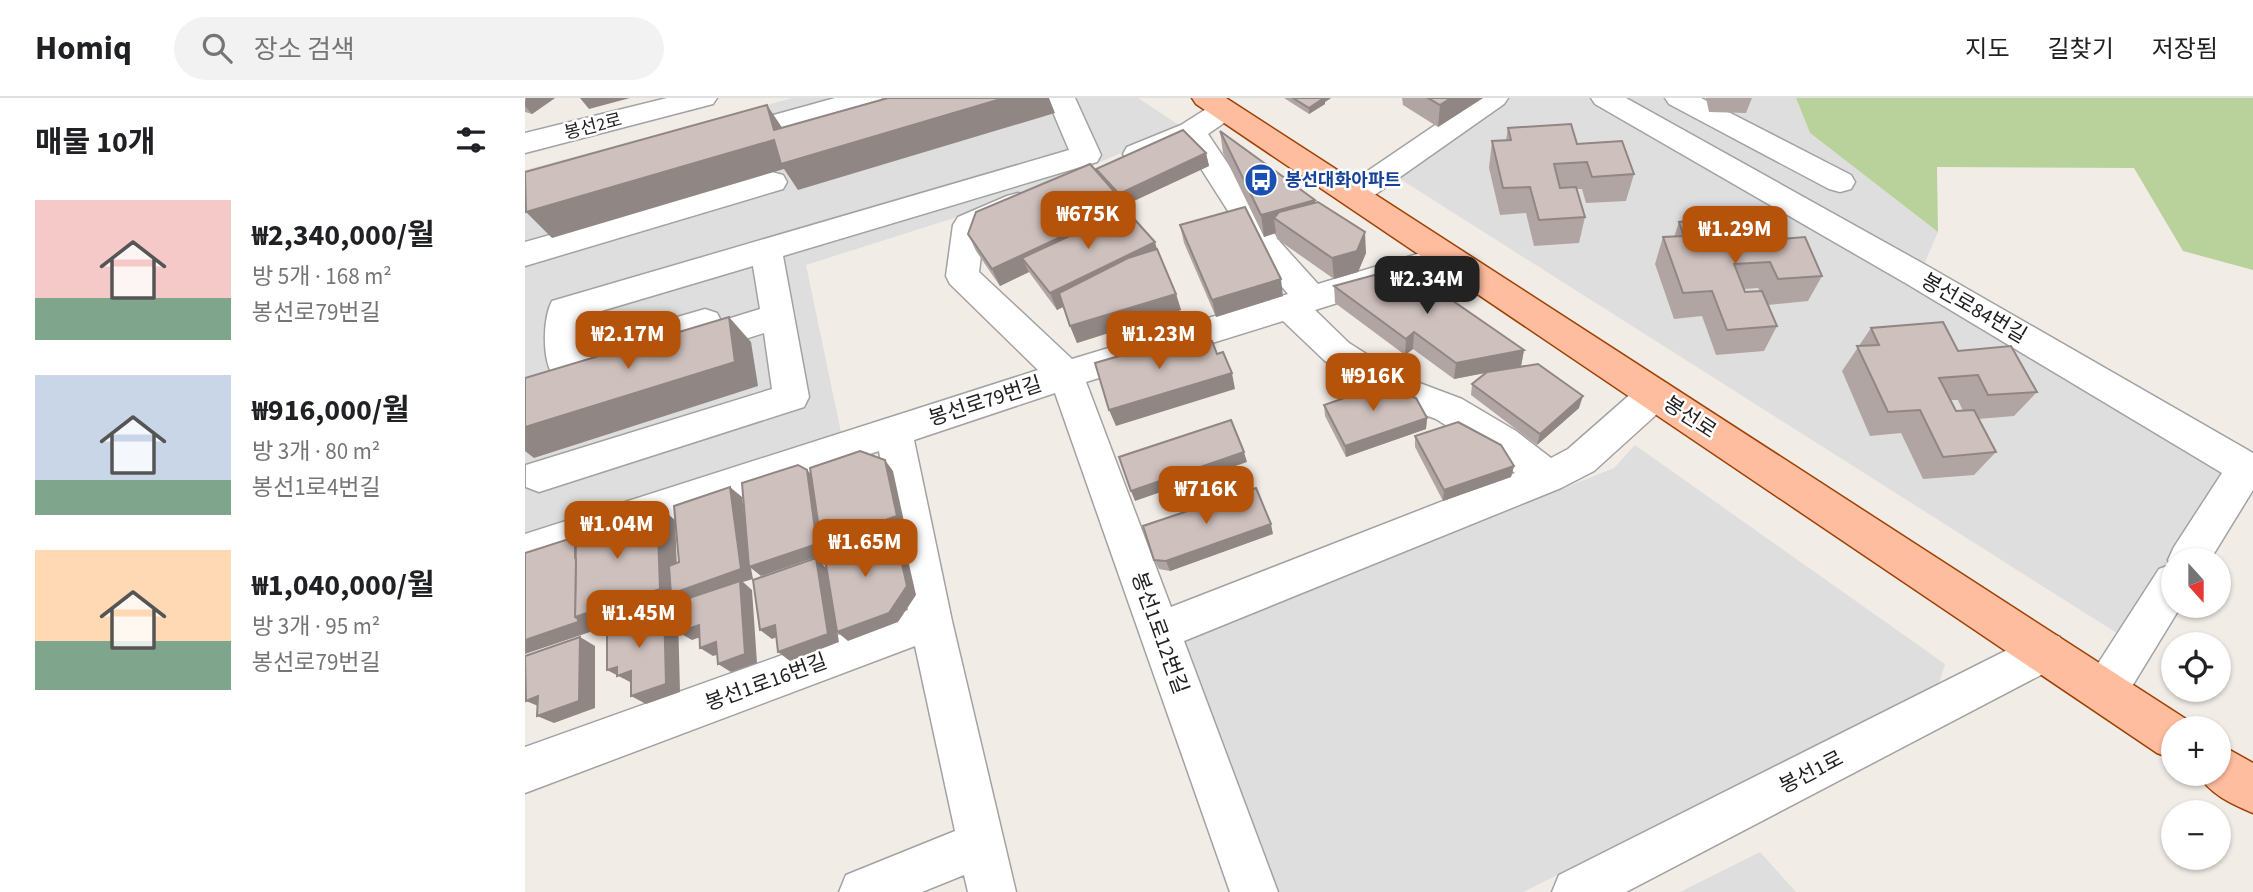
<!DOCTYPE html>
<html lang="ko">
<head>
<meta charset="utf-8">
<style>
  :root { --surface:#fff; --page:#f2f2f2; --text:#202124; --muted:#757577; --line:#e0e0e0; --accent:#b45309 }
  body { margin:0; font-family:"Source Sans 3","Noto Sans KR",sans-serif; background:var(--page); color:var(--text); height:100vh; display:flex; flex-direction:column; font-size:26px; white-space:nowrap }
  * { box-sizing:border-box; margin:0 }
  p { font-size:23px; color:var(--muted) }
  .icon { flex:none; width:38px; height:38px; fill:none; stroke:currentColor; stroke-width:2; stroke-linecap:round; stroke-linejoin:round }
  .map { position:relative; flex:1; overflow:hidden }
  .panel { display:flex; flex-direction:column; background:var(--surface); width:525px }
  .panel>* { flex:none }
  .needle { width:46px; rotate:159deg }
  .buttons { position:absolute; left:1636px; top:450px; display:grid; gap:14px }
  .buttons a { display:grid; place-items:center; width:70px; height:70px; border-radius:50%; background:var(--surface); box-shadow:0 2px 5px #0004; font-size:35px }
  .price { position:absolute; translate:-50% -60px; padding:0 16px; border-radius:14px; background:var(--accent); color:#fff; font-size:23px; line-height:46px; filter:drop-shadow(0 2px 4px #0008) }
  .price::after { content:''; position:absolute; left:50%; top:42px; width:21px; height:16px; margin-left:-10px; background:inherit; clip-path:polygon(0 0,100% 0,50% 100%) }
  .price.current { background:#222; color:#fff }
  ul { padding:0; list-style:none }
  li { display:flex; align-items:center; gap:21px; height:175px; padding:0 35px }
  li span { display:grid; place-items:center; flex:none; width:196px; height:140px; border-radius:0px; color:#555 }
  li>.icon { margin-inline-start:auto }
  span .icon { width:84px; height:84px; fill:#fffc; stroke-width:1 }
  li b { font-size:30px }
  h2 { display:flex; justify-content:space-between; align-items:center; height:84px; padding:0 35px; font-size:30px }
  header { display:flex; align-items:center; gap:42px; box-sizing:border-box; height:98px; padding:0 35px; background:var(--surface); border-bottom:2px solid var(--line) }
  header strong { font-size:33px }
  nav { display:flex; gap:38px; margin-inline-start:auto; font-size:24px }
  .search { width:490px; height:63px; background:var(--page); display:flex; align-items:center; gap:18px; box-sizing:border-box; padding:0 24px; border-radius:38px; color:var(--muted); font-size:26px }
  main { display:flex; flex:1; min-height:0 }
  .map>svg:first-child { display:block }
</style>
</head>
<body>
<header>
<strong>Homiq</strong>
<div class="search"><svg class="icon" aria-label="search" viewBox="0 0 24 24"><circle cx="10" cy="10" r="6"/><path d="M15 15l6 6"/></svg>장소 검색</div>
<nav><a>지도</a><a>길찾기</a><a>저장됨</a></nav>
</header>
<main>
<section class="panel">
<h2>매물 10개<svg class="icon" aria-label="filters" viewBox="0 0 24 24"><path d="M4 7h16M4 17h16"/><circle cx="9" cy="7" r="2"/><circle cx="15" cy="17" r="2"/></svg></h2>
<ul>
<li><span style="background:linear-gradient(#f6c9c9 70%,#7fa58c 0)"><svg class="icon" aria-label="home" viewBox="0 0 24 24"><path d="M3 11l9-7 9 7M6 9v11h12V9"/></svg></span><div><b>₩2,340,000/월</b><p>방 5개 · 168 m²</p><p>봉선로79번길</p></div></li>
<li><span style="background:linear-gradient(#c9d6e8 75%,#7fa58c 0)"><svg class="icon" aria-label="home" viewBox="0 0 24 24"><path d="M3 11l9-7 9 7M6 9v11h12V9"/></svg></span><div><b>₩916,000/월</b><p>방 3개 · 80 m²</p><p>봉선1로4번길</p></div></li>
<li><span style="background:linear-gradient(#ffd9b3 65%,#7fa58c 0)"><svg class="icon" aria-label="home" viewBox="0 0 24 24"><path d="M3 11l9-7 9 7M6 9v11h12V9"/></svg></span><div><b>₩1,040,000/월</b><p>방 3개 · 95 m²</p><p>봉선로79번길</p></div></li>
</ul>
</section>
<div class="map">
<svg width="1728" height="794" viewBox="0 0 1728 794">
  <rect width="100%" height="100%" fill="#f2ece7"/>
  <g fill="#dfdede">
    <polygon points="268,0 613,0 657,29 547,76 429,120 281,167 317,339 0,443 0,72"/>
    <polygon points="969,0 1271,0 1285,35 1413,134 1394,178 1721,370 1648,462 1648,484 1609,546 864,74"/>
    <polygon points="1110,347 1420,566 1413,589 998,794 744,794 654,544 1089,370"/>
    <polygon points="1235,754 1271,794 1155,794"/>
  </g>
  <polygon fill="#b9d29b" points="1271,0 1728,0 1728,172 1658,153 1609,70 1412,69 1413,134 1285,35"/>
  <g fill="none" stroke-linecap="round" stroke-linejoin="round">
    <defs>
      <g id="minor">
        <polygon points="142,0 192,0 188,6 0,55 0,35"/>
        <polygon points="310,0 357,0 353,6 204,49 194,46 189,39 194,32"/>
        <path d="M 522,0 L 550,0 L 576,57 L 572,64 L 258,158 L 284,299 L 279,309 L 14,394 L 1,389 L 1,367 L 247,291 L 239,235 L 182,253 L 170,249 L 165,241 L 39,280 L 27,276 C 17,259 18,220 27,203 L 544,52 ZM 228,168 L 235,211 L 196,223 L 192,215 L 180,211 L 56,247 L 56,219 Z"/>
        <polygon points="950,0 983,0 979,6 841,103 830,106 819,103 815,96 819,89"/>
        <polygon points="1066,0 1101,0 1406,170 1728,355 1728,392 1685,462 1648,462 1648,508 1656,508 1595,608 1580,614 1565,608 1558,593 1565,578 1634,471 1645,467 1643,462 1649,449 1697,375 1382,186 1070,6"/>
        <polygon points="1140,0 1176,0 1326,77 1330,84 1326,91 1315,94 1304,91 1144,6"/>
        <path d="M 699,3 L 709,6 L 713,12 L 709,18 L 683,36 L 755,144 L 793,186 L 922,147 L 933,151 L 938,159 L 933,167 L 790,212 L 824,245 L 876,278 L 937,301 L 991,333 L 1026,360 L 1043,351 L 1117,286 L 1130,282 L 1143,286 L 1148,296 L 1143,306 L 1069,373 L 1036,390 L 659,543 L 753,794 L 705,794 L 530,295 L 389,342 L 427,523 L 491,794 L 443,794 L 439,777 L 397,794 L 314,794 L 321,777 L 430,733 L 390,548 L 0,695 L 0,649 L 383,512 L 354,353 L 0,472 L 0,436 L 513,272 L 425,186 L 421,178 L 428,127 L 433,119 L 482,98 L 493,95 L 504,98 L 509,106 L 504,114 L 459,133 L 454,174 L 547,261 L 763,196 L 733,160 L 661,47 L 613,66 L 602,63 L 598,56 L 602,49 L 656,27 L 689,6 ZM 758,223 L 800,263 L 850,298 L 911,321 L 965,355 L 990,375 L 646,509 L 561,284 Z"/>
        <polygon points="247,74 258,77 262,84 258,91 0,168 0,144"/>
        <polygon points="1520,533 1535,539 1541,553 1535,567 1101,794 1027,794 1034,777"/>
      </g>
      <g id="major">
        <polygon points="667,0 701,0 1664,623 1667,630 1648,630 1648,661 1632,655 671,6"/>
        <path d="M 1694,646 L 1728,665 L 1728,715 C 1709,707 1682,695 1674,676 L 1694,676 Z"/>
      </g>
    </defs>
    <use href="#minor" stroke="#a2a2a2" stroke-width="3"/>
    <use href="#major" stroke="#9e4100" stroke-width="3"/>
    <use href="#minor" fill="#fff" fill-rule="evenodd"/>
    <use href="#major" fill="#ffbd9f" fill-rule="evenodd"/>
  </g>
  <g fill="#b1a5a3" fill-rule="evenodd">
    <polygon points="0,0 30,0 7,16 0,14"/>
    <polygon points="759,0 806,0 800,4 800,6 784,16"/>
    <polygon points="877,0 958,0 913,29 878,7"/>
    <polygon points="1181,0 1227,0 1221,15 1184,14"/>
    <polygon points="983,30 1052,46 1109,76 1101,103 1061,105 1057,91 1052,91 1060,119 1054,145 1009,148 1001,115 975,117 964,70 967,43 981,42"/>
    <polygon points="695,33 790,104 841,155 833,174 809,181 752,141 751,135 739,139 698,55"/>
    <polygon points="681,55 684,68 600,107 604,115 632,151 651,196 656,212 552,245 538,209 532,212 504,174 475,188 451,153 443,136 573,75 571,71"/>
    <path d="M 1154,124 L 1231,143 L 1297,178 L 1283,203 L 1243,207 L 1252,228 L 1239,253 L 1191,257 L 1177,218 L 1149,221 L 1130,166 L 1138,139 L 1149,139 ZM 1233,190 L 1235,193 L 1220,194 L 1219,191 Z"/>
    <polygon points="655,127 758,198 691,219 659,145"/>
    <polygon points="809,188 999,252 996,268 1054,310 1012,347 946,297 947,286 960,275 929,281 888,251 880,257 810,205"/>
    <path d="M 1346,230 L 1433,253 L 1512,294 L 1489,318 L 1453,321 L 1471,354 L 1449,377 L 1398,381 L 1376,335 L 1345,338 L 1317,273 ZM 1425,302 L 1433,302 L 1438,313 L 1431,313 Z"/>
    <polygon points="799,307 902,320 901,331 821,359 800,318"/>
    <polygon points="890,338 989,368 986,379 918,403 890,349"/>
    <polygon points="748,436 645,473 634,471 629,462"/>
  </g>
  <g fill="#908684">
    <polygon points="1,0 30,0 7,16 0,8"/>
    <polygon points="55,0 105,0 64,11"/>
    <polygon points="479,0 524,0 530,15 273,92 259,71 27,140 1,114 249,42"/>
    <polygon points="799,0 806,0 800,4 800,6 784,16 784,10"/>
    <polygon points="926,0 958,0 913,29 915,7"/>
    <polygon points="242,7 260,34 249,32"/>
    <polygon points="681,55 684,68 598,108 594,96"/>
    <polygon points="790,102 791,123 749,120 751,135 739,139 736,117"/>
    <polygon points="602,108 607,126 497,160 504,174 475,188 467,171"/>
    <polygon points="840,134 841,155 833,174 809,181 807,160"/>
    <polygon points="630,144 635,161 532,212 525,195"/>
    <polygon points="756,181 758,198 691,219 687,202"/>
    <polygon points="651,196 656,212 552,245 545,228"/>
    <polygon points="204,219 226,244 233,288 9,360 0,353 0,329"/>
    <polygon points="889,234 888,251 880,257 881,241"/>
    <polygon points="999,252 996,268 929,281 931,265"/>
    <polygon points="707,275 710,291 591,328 584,312"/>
    <polygon points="1058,298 1054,310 1012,347 1015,336"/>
    <polygon points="902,320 901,331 821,359 820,348"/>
    <polygon points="719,354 722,364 610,403 606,393"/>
    <polygon points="360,362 368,373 380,428 370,431 378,440 391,497 373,524 323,543 312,534 306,454 302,450 303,455 236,478 226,470 228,481 218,484 227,492 232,565 206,574 193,566 220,556 153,501 154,504 140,508 153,517 155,594 121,606 106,598 139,509 71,532 68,530 68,533 0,556 0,542 50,519 50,439 64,449 132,407 150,422 153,494 205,389 217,399 226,468 282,372 292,382"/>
    <polygon points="989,368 986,379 918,403 919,392"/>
    <polygon points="746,426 748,436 645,473 641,463"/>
    <polygon points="291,460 301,470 314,544 265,563 253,554"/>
    <polygon points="174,527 187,535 167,542 153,534"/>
    <polygon points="250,527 261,535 247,541 235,532"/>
    <polygon points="55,539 70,548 70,610 29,625 12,618"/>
    <polygon points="191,544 204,553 188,558 175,550"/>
    <polygon points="92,569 106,573 107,585 82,572"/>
    <polygon points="13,598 18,610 1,603"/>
  </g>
  <g fill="#cec0bd" stroke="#908684" stroke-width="2">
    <polygon points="363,0 479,0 256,66 249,42 1,114 0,74 242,7 249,32"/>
    <polygon points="768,0 799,0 784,10"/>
    <polygon points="903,0 926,0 915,7"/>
    <polygon points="1046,26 1052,46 1097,43 1109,76 1067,79 1062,64 1029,66 1035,90 1051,89 1060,119 1014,122 1005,89 978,90 967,43 986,42 983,30"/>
    <polygon points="658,32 681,55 594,96 571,71"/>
    <polygon points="695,33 790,102 736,117"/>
    <polygon points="565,66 602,108 467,171 443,136 451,114"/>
    <polygon points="793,104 840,134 832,153 807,160 749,120 754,114"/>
    <polygon points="720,109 756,181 687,202 655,127"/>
    <polygon points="601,112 630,144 525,195 497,160"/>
    <polygon points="1221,119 1231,143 1280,139 1297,178 1253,181 1245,164 1209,166 1220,194 1237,193 1252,228 1202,232 1187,193 1158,195 1138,139 1159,138 1154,124"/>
    <polygon points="632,151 651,196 545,228 534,195 603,160"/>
    <polygon points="853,176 889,176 999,252 931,265 889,234 881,241 809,188"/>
    <polygon points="204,219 210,264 0,329 0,280"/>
    <polygon points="1418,224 1433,253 1486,248 1512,294 1463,297 1453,277 1414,280 1431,313 1449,312 1471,354 1418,359 1395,312 1363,314 1332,248 1354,247 1346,230"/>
    <polygon points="663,238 667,249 687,243 692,256 698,254 707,275 584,312 570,265"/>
    <polygon points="1013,266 1058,298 1015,336 947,286 962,274"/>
    <polygon points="857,287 891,300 902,320 820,348 799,307"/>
    <polygon points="706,322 719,354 606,393 594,359"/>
    <polygon points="933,324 976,347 989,368 919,392 890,338"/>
    <polygon points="335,353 360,362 372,418 296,444 285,370"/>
    <polygon points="273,367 282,372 292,446 224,469 217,385"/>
    <polygon points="205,389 216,471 146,496 144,468 154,464 149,408"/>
    <polygon points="731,390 746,426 641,463 629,462 618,428"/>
    <polygon points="132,407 135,491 50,519 51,433"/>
    <polygon points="369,430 382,488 364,515 312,534 299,455"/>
    <polygon points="50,439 50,460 51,461 50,519 53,521 53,524 0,542 0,455"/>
    <polygon points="291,460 303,536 253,554 250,527 235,532 228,482"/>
    <polygon points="215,483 220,556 193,566 191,544 175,550 174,527 153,534 152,504"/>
    <polygon points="139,508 141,586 106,598 106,573 92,578 92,569 82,572 82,527"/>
    <polygon points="55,539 54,603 12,618 13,598 1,603 0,558"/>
  </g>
  <defs>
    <symbol id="bus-disc" viewBox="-11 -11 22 22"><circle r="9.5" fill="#1a4fb4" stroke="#fff"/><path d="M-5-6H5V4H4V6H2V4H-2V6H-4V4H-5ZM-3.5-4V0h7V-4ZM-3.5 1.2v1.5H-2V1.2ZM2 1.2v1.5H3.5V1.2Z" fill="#fff"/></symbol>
  </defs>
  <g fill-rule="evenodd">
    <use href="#bus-disc" x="717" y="63" width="38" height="38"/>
  </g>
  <g text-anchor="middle" stroke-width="5" stroke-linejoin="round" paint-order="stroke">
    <g font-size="18" fill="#212121" stroke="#fff">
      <text transform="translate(68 28) rotate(-14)" y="6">봉선2로</text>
    </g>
    <g font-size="18" font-weight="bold" fill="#164399" stroke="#fff" text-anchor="start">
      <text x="760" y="88">봉선대화아파트</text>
    </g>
    <g font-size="21" fill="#212121" stroke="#fff">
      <text transform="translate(1449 210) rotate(30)" y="7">봉선로84번길</text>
      <text transform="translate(460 303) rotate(-18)" y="7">봉선로79번길</text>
      <text transform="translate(1165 319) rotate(33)" y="7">봉선로</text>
      <text transform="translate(635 535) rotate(70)" y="7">봉선1로12번길</text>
      <text transform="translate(241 584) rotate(-20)" y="7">봉선1로16번길</text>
      <text transform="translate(1286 674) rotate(-27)" y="7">봉선1로</text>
    </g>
  </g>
</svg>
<div class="buttons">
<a><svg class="needle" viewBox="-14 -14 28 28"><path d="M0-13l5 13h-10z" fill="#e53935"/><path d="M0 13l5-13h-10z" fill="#757577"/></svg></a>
<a><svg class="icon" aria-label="locate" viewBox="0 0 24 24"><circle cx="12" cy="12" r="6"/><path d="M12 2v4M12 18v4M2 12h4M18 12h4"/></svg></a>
<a>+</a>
<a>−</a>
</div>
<b class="price" style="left:563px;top:153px">₩675K</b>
<b class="price" style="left:1210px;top:168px">₩1.29M</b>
<b class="price current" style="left:902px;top:218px">₩2.34M</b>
<b class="price" style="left:103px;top:273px">₩2.17M</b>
<b class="price" style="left:634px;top:273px">₩1.23M</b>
<b class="price" style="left:848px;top:315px">₩916K</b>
<b class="price" style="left:681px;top:428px">₩716K</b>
<b class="price" style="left:92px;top:463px">₩1.04M</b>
<b class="price" style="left:340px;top:481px">₩1.65M</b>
<b class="price" style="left:114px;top:552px">₩1.45M</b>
</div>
</main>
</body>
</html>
